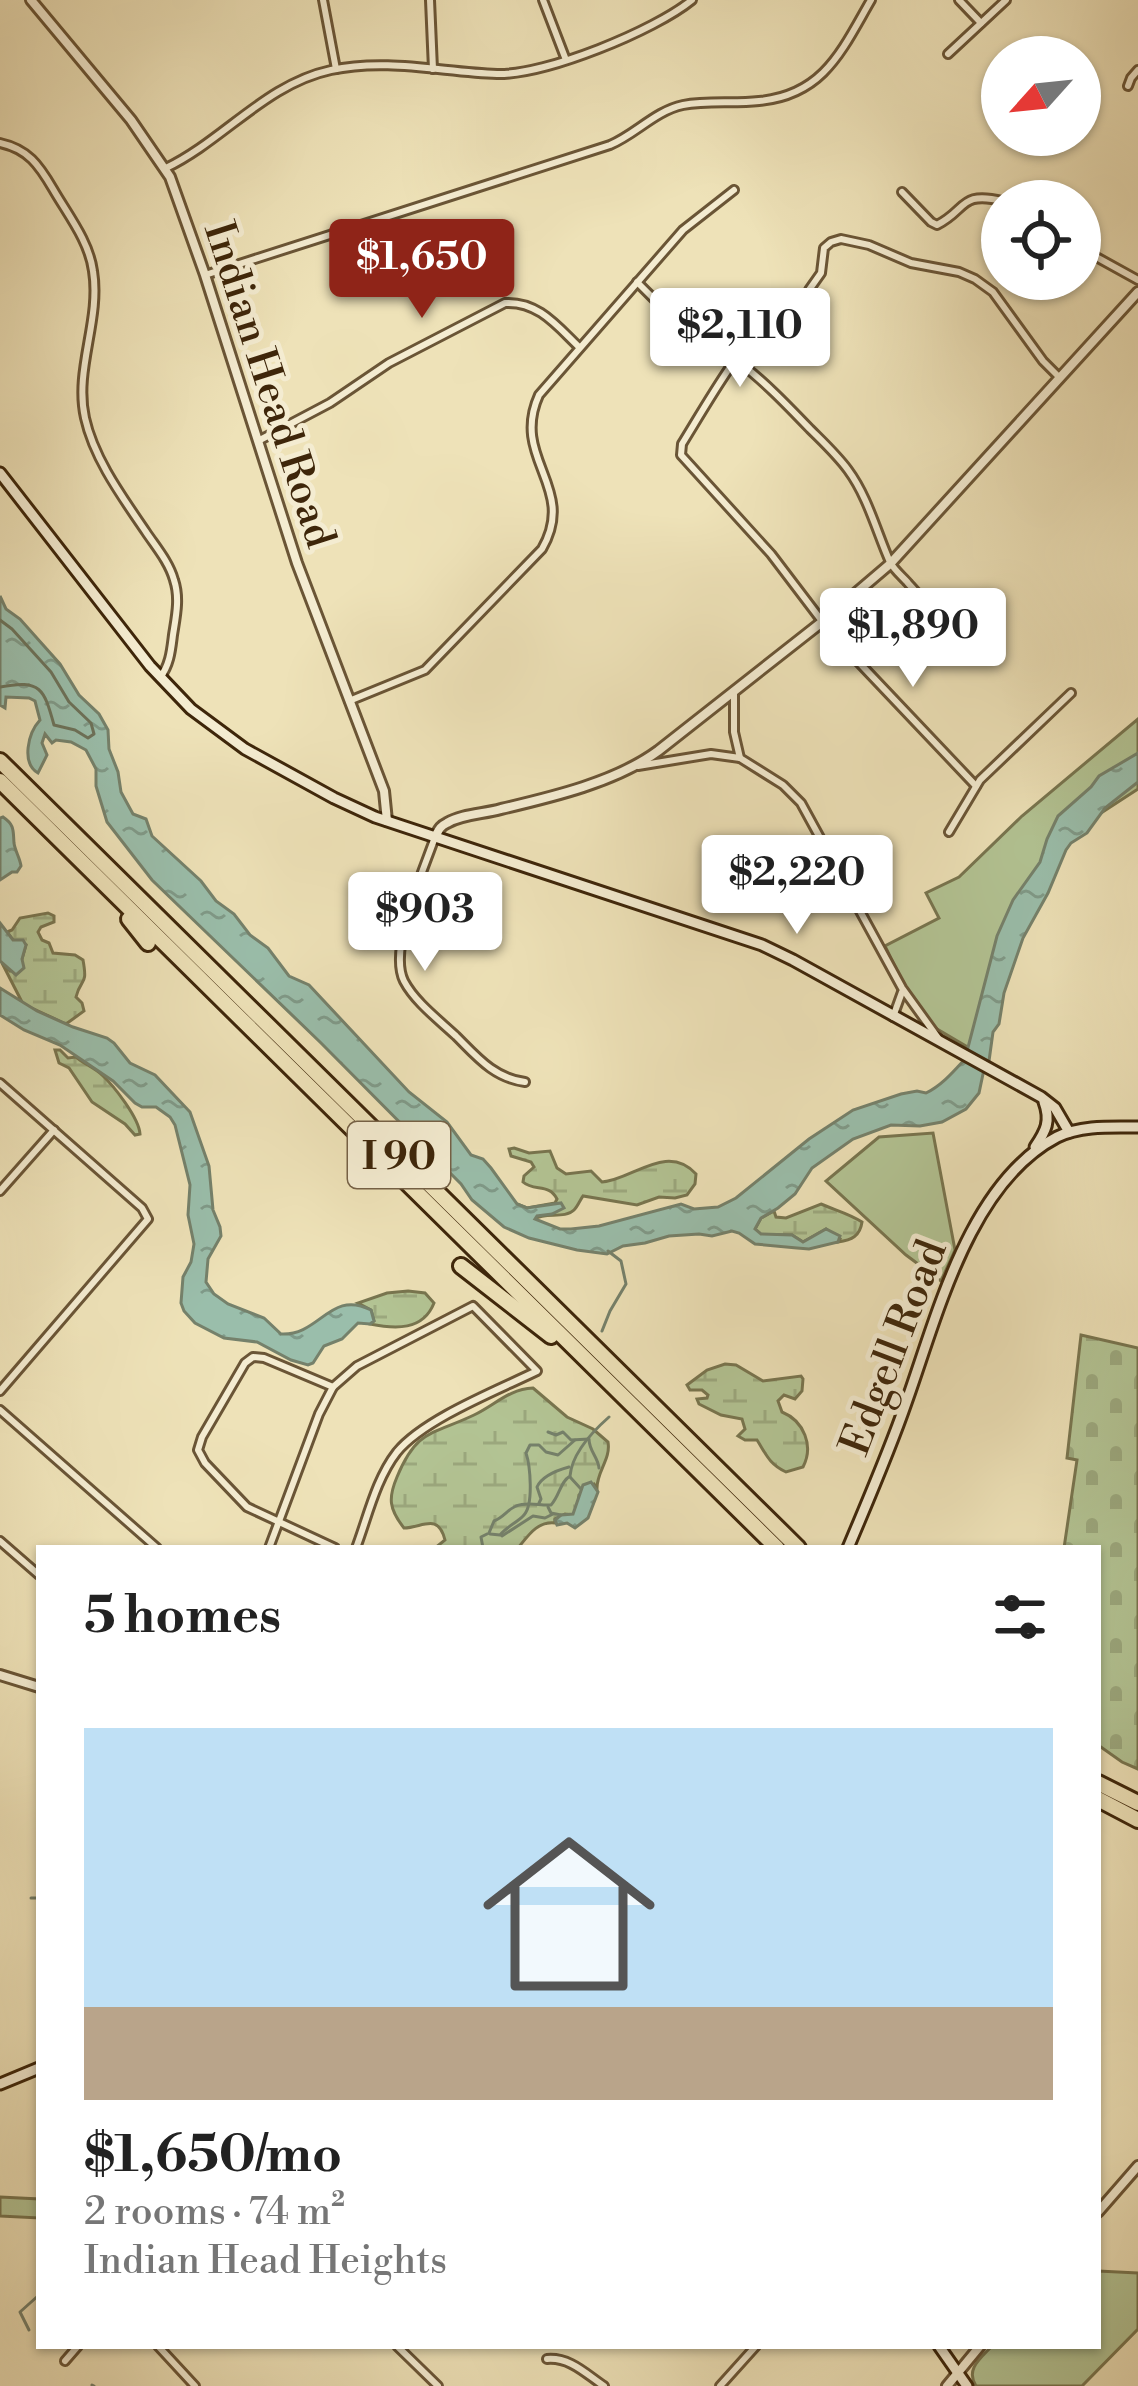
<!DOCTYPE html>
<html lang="en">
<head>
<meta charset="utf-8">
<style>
  :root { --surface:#fff; --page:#f2f2f2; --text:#222; --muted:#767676; --line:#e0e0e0; --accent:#8f2418 }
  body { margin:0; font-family:"Libre Bodoni",serif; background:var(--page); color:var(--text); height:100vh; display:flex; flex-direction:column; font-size:45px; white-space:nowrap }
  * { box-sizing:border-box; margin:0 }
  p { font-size:39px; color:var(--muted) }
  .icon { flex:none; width:66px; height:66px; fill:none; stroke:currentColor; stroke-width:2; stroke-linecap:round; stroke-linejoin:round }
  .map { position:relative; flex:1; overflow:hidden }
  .sheet { position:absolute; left:36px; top:1545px; width:1065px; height:804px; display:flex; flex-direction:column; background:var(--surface); border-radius:0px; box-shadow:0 3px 9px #0004 }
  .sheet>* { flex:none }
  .needle { width:78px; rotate:243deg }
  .buttons { position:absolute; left:981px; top:36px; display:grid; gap:24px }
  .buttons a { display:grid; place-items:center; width:120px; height:120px; border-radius:50%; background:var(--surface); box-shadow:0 3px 9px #0004; font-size:60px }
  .price { position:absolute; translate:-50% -102px; padding:0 27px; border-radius:12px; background:#fff; color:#222; font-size:39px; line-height:78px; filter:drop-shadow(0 3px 6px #0008) }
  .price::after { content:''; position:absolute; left:50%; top:72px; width:36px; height:27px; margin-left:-18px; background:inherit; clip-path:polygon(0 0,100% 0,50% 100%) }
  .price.selected { background:var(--accent); color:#fff }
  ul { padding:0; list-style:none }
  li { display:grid; align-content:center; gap:24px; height:636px; padding:0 48px }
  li+li { border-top:3px solid var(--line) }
  li span { display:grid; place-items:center; height:372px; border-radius:0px; color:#555 }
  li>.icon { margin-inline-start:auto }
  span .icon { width:216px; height:216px; fill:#fffc; stroke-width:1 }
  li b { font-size:51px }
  h2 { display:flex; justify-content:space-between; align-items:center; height:144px; padding:0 48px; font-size:51px }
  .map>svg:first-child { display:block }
</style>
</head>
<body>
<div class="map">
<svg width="1138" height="2386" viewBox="0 0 1138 2386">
  <defs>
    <pattern id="wetland-marsh" width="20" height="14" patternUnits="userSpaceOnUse" patternTransform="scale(3)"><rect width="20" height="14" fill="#b3c494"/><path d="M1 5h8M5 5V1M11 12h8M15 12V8" fill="none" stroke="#9ba87e"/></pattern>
    <pattern id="cemetery-stones" width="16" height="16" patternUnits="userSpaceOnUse" patternTransform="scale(3)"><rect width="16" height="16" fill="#b3c494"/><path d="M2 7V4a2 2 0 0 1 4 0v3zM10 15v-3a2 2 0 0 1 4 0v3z" fill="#9ba87e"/></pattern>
    <pattern id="water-ripples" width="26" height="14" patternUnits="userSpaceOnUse" patternTransform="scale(3)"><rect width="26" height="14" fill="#9abeab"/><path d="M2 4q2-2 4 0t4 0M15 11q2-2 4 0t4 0" fill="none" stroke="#7f9a89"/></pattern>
  </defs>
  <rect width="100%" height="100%" fill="#eee2b8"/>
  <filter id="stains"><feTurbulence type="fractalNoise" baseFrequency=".00167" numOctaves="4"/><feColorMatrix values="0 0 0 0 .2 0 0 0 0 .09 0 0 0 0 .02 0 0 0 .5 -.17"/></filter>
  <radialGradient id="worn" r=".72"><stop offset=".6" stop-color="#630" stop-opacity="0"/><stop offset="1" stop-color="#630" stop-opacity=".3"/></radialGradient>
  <g fill="url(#wetland-marsh)" stroke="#78754f" stroke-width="3">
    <path d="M 48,913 L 54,916 L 54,922 L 41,927 L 38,932 L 42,940 L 49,943 L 53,953 L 75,955 L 83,960 C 88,987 81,977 76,997 L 82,1003 L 84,1011 L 66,1024 L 23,1004 L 2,963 L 10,971 L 22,959 L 26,945 L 13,940 L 7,932 L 12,930 L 20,918 Z"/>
    <path d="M 55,1050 L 60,1050 L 68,1058 L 76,1057 C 84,1064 95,1068 102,1075 C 114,1086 139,1118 140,1134 L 135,1135 L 125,1124 L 92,1102 L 69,1068 L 59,1063 Z"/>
    <path d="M 514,1148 L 529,1153 L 550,1151 L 557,1168 L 566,1174 L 591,1171 L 602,1182 C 632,1180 667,1142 696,1174 L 695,1184 L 687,1195 L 675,1198 L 659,1197 L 637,1205 L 583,1196 C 580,1200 578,1206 574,1210 C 565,1219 545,1212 535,1219 L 517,1204 L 527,1208 L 555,1203 L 557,1199 C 549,1183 534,1192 523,1182 L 524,1176 L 534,1167 L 531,1162 L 511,1156 L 509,1149 Z"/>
    <path d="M 821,1204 C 835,1210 850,1214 862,1222 C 860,1236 852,1240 838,1242 L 840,1239 L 826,1229 L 803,1242 L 792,1235 L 761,1235 L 755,1229 L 761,1218 L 774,1211 L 776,1217 L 786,1218 Z"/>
    <path d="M 408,1291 L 425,1293 L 434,1303 C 423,1331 395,1329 370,1324 L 374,1321 L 371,1310 L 358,1303 L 387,1293 Z"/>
    <path d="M 725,1364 L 736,1365 L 763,1381 L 801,1376 L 803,1379 L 802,1391 L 795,1399 L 784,1395 L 778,1401 L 782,1412 C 804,1421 814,1446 803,1467 L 786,1472 C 769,1464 766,1454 757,1440 L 745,1440 L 738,1436 L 745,1429 L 742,1419 L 721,1415 L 699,1404 L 697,1399 L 707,1398 L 708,1395 L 702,1390 L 690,1390 L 687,1385 L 707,1370 Z"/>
    <path d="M 533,1388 L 567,1417 L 593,1429 L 608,1442 C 611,1459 597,1471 597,1488 L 594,1484 L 579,1495 L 578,1506 L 573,1515 L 565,1514 L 555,1519 L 555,1523 C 537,1521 528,1536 518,1548 L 435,1548 L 445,1540 C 438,1512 422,1528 404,1528 C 389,1509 388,1498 397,1477 C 417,1429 432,1435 474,1415 C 495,1405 509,1389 533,1388 Z"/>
  </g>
  <polygon fill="url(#cemetery-stones)" stroke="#78754f" stroke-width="3" points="1081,1335 1138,1348 1138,1769 1122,1762 1098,1745 1098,1548 1064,1548 1077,1460 1067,1458"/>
  <g fill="#b3c494" stroke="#78754f" stroke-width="3">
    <polygon points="1138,719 1138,789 1098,815 1071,838 994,981 988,1059 932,1026 910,998 885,946 939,918 926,893 959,877 1022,816"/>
    <polygon points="933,1133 955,1250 941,1281 906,1255 826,1181 879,1137"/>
    <polygon points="0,2197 39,2199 39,2218 0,2216"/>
    <path d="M 1098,2271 L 1138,2273 L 1138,2329 L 1082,2386 L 976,2386 C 965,2369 981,2358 992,2346 L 1098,2346 Z"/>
  </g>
  <g fill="url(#water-ripples)" stroke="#75816b" stroke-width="3">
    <path d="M 0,596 L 6,609 L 20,619 L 60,664 L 79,695 L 99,714 L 108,730 L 109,749 L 118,772 L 121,792 L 133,814 L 146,819 L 152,836 L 201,881 L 216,901 L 234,914 L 250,935 L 268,948 L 289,976 L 309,985 L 409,1092 L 447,1122 L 471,1155 L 483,1159 L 491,1168 L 517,1204 L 527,1208 L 561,1203 L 564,1208 L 552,1214 L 537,1216 L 535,1219 L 560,1229 L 571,1229 L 599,1226 L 681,1204 L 694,1209 L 718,1207 L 736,1198 L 809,1139 L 853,1110 L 901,1094 L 917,1091 L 926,1093 C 942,1085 953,1072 965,1059 L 997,936 L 1013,900 L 1040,862 L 1047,839 L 1058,816 L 1091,787 L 1099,776 L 1138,753 L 1138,782 L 1105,808 L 1087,833 L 1071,843 L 1066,850 L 1048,893 L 1023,938 L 1004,993 L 999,1024 L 993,1032 L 989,1061 L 983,1074 L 979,1093 L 966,1109 L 942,1122 L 920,1126 L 891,1125 L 853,1139 L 812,1168 L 795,1194 L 778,1208 L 761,1218 L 755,1229 L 761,1234 L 792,1235 L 803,1242 L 826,1229 L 840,1236 L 838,1242 L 809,1249 L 797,1248 L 755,1244 L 739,1233 L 732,1231 L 712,1236 L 699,1234 L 669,1236 L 645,1243 L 623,1246 L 607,1254 L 577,1250 L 529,1238 L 504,1227 L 472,1200 L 461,1184 L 320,1042 L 152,880 L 107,822 L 96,786 L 96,769 L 86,750 L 71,742 L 56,740 L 52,743 L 45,734 L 42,743 L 47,755 L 38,773 C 21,763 28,733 40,720 L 35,701 L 29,698 L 6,697 L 5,708 L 0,705 Z"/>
    <path d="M 3,817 C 15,825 13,831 14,843 C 15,851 20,858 21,866 L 17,872 L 12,872 L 0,880 L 0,818 Z"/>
    <polygon points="0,923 13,940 23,940 26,945 22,959 24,968 16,975 0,961"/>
    <path d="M 0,988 L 37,1011 L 73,1027 L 107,1038 L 114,1043 L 130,1063 L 155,1075 L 190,1112 L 209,1166 L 213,1210 L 220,1227 L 221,1236 L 208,1259 L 206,1282 L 214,1294 L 228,1304 L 264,1318 L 281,1334 C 320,1336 330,1289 371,1310 L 374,1321 L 370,1324 L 358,1323 L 342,1339 L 324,1346 L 313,1363 L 308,1365 L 291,1360 L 257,1342 L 224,1338 L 195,1323 L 184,1311 L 181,1303 L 183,1277 L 191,1262 L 194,1244 L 188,1215 L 190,1185 L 175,1125 L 170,1117 L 156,1107 L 142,1107 L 135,1103 L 113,1081 L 60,1045 L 24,1030 L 0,1015 Z"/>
    <polygon points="591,1482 598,1492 588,1518 575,1528 567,1523 557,1525 555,1520 561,1515 573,1514 583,1485"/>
  </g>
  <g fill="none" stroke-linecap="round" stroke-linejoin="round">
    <path stroke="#6c725a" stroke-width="3" d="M 0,620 L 12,629 L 51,672 L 69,702 L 91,723 L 94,734 L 88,738 L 75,730 L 54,725 C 44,689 41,679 0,687"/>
    <g stroke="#75816b" stroke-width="3">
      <polyline points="602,1331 610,1311 626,1284 621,1261 608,1251"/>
      <path d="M 548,1432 L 556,1435 L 563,1432 L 571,1440 L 589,1439 C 589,1451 598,1457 599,1468"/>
      <polyline points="570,1477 581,1489"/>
      <path d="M 539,1503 L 541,1499 L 537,1487 C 542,1476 558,1470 569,1467"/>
      <polyline points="548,1507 551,1513 561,1515"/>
      <path d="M 490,1534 L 500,1535 C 507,1526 517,1523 524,1515 C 534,1504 530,1465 526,1453 L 530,1445 L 539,1445 L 546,1452 L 558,1455 L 575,1440"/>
      <polyline points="502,1536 533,1516 545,1518 553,1514"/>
      <path d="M 483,1548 L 481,1537 L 489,1533 L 494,1521 C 504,1517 507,1510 516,1506 C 528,1501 540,1506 551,1505 C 560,1495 560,1482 570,1476 C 572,1453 592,1432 609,1417"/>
      <polyline points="31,1898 39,1898"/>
      <polyline points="29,2330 20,2312 39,2295"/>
      <polyline points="92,2385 94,2386"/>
    </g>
    <defs>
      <g id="minor">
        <polyline points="323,0 336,69"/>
        <polyline points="430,0 433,69"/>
        <polyline points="543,0 566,60"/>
        <polyline points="959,0 981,23"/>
        <polyline points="948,54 1006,0"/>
        <polyline points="1128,86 1131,78 1138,70"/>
        <path d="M 0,143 C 28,149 39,165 53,189 C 68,215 89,241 93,271 C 101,320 74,370 85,418 C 94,459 123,498 146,532 C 156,547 169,562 174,580 C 180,598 176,616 173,635 C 171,651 170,664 160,678"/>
        <path d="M 166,168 C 224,140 266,84 331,70 C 386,58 442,72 497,74 C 546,75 654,31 692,0"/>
        <path d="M 902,192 L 931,222 L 937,225 C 968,209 959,191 1003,201"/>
        <polyline points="1080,248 1138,280"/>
        <path d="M 205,275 L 610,145 C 636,134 655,111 683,105 C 708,100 734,104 759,101 C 824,95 842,50 871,0"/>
        <polyline points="637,282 666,311"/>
        <polyline points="809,290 821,273 824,248 831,242 841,239 869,245 911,263 959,272 975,279 993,292 1043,361 1060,378"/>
        <path d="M 770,317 C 734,355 709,400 682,444 L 681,455 L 771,554 L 831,633 L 976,786"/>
        <path d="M 735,359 C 763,380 786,404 810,429 C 823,442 837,455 848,470 C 868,497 877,533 890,562 C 894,570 903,577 908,583 C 931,609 944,626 978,604"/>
        <path d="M 258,441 L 330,403 L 389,363 L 505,303 C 538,301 557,326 579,347"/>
        <polyline points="734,691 734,732 740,758 783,785 801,803 902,988 938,1038"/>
        <path d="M 349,701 L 425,670 L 542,549 C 578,487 510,459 539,395 L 683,230 L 734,190"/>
        <polyline points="638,766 711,754 740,758"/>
        <polyline points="949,832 980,780 1071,693"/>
        <path d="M 435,837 C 423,872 388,949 404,981 C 415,1002 439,1020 456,1036 C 477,1057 494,1078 525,1082"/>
        <polyline points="893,1017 902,992"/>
        <polyline points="0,1083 142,1208 148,1219 0,1391"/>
        <polyline points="0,1191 54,1130"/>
        <polyline points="333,1387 264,1358 253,1357 245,1363 202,1437 198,1450 205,1463 247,1507 335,1548"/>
        <polyline points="0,1410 157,1548"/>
        <polyline points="0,1541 39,1575"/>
        <path d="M 269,1548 L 319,1414 L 333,1387 L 357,1366 L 473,1306 L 537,1371 C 498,1390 424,1419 397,1452 C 376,1479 368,1516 356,1548"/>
        <polyline points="158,2346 195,2386"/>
        <polyline points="397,2346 438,2386"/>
        <path d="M 547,2359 C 570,2357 586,2374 604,2386"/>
        <polyline points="65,2361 78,2346"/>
        <polyline points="720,2386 756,2346"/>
      </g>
      <g id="tertiary">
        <polyline points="31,0 131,120 170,177 205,275 297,563 384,791 387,821"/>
        <path d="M 435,837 C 439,830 439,827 447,823 C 462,814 484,814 501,809 C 552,797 616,782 658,751 L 822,622 L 890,564 L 1138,292"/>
        <polyline points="0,1675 39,1687"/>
        <polyline points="1098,2212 1138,2166"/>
        <polyline points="947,2386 980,2346"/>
      </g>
      <g id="secondary">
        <polyline points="0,473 150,666 191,709 245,749 334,798 375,817 762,945 793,960 1041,1097 1055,1108 1069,1132"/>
        <path d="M 1035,1147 C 1046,1131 1051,1121 1044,1102"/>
        <path d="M 848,1548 C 868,1500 889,1452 906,1403 C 937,1317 969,1183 1057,1137 C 1081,1125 1112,1127 1138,1127"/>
        <polyline points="0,2084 39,2068"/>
        <polyline points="939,2346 967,2386"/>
      </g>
      <g id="motorway">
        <polyline points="0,761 798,1548"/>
        <polyline points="0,781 777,1548"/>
        <polyline points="129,919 148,943"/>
        <polyline points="461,1266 551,1336"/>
        <polyline points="1098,1783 1138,1803"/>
        <polyline points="1098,1799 1138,1820"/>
      </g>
    </defs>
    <use href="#minor" stroke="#6a5536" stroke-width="12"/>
    <use href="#tertiary" stroke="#6a5536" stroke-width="14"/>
    <use href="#secondary" stroke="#3e260a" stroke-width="15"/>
    <use href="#motorway" stroke="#3e260a" stroke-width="20"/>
    <use href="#minor" stroke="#f4ecd1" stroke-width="6"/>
    <use href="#tertiary" stroke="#f4ecd1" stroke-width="8"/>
    <use href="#secondary" stroke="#f4ecd1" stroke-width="9"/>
    <use href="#motorway" stroke="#eee2b8" stroke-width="14"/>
  </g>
  <g text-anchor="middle" stroke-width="10" stroke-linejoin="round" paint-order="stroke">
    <rect fill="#f4ecd1" stroke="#756146" stroke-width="3" x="348" y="1122" width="102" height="66" rx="9"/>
    <g font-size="39" font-weight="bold" fill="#3e260a">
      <text x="399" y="1169">I 90</text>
    </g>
    <g font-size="42" fill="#3e260a" stroke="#f4ecd1">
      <text transform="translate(271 384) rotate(72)" y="15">Indian Head Road</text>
      <text transform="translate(892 1347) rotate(-69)" y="15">Edgell Road</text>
    </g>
  </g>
  <rect width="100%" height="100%" filter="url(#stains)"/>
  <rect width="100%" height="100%" fill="url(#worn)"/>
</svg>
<div class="buttons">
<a><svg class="needle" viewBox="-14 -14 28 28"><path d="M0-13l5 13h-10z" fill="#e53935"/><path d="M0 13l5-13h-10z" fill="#767676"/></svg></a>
<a><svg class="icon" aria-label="locate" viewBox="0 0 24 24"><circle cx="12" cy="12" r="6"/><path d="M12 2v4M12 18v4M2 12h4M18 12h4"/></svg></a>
</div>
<b class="price selected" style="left:422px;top:321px">$1,650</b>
<b class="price" style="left:740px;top:390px">$2,110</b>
<b class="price" style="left:913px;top:690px">$1,890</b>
<b class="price" style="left:797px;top:937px">$2,220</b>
<b class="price" style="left:425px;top:974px">$903</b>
<section class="sheet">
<h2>5 homes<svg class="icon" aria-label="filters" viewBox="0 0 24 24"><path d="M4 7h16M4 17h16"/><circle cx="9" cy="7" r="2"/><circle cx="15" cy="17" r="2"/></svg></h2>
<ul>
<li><span style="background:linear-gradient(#bfe0f5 75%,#b9a48a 0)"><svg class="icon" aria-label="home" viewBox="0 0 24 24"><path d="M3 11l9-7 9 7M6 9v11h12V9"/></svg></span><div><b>$1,650/mo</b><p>2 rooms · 74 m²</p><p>Indian Head Heights</p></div></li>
</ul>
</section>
</div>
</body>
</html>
